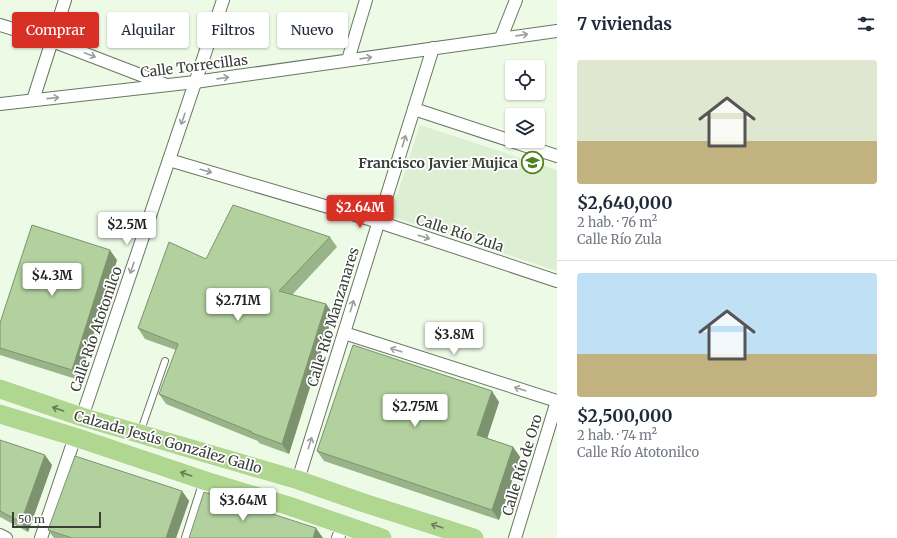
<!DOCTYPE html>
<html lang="es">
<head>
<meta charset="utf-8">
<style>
  :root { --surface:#fff; --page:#f6f6f7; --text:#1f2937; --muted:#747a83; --line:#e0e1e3; --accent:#d93025 }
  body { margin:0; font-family:Merriweather,serif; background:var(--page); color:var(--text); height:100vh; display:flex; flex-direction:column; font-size:15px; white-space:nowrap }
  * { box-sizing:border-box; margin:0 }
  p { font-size:13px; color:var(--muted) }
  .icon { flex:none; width:22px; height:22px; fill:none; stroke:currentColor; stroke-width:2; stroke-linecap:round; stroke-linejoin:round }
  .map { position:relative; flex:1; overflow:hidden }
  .details { display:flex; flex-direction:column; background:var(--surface); width:340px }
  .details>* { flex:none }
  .guide { position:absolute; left:12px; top:12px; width:380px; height:36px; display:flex; gap:8px }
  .fabs { position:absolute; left:505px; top:60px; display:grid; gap:8px }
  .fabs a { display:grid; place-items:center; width:40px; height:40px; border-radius:4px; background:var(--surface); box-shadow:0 1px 3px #0004; font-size:20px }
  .scale { position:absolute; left:12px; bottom:10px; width:89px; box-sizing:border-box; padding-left:4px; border:2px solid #393e36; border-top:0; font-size:11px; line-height:14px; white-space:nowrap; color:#393e36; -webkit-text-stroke:3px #fff; paint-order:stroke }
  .price { position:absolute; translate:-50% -34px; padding:0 9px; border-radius:4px; background:#fff; color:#222; font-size:13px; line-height:26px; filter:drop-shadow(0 1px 2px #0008) }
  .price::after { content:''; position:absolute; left:50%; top:24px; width:12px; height:9px; margin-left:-6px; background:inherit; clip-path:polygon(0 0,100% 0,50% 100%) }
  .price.current { background:var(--accent); color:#fff }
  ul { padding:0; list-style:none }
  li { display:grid; align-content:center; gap:8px; height:212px; padding:0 20px }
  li+li { border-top:1px solid var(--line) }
  li span { display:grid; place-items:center; height:124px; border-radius:4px; color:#555 }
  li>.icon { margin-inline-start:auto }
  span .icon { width:72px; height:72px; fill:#fffc; stroke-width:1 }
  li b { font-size:17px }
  h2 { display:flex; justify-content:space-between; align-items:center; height:48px; padding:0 20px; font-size:17px }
  .chip { padding:0 14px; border-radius:4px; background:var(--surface); box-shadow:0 1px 3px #0004; font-size:14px; line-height:36px }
  .chip.current { background:var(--accent); color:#fff }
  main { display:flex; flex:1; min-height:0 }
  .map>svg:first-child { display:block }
</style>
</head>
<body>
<main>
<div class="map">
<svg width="557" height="538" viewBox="0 0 557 538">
  <rect width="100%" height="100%" fill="#edfae5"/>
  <polygon fill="#ddefd2" points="420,125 557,170 557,271 390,216"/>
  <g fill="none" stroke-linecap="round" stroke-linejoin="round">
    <defs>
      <polyline id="lane" points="140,433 165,361"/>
      <g id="street">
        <polyline points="0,25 52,41 164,84"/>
        <polyline points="501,38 516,0"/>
        <polyline points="348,60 366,0"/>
        <polyline points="33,100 65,0"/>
        <polyline points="0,104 195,82 557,31"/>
        <polyline points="414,109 557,156"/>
        <polyline points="169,160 379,222 557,281"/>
        <polyline points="344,333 557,401"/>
        <polyline points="82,417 223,0"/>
        <polyline points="298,480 433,48"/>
        <polyline points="0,535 6,538"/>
        <polyline points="41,538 75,437"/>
        <polyline points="188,538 206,481"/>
        <polyline points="338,538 343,525"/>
        <polyline points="515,538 557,401"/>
      </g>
      <g id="primary">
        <polyline points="0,389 82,417 298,480 364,503 474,538"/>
        <polyline points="0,414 75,437 206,481 289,506 382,538"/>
      </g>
    </defs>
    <use href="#lane" stroke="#6a7663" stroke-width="8"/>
    <use href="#street" stroke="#6a7663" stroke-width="14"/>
    <use href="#primary" stroke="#fff" stroke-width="20"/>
    <use href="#lane" stroke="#fff" stroke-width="6"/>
    <use href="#street" stroke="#fff" stroke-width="12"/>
    <use href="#primary" stroke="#b0d790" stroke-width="19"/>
  </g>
  <g fill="#99b488">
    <polygon points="330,237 337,247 292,295 326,304 333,314 289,454 259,443 258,441 166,404 159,394 176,350 145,339 138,328 206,259"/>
    <polygon points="117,260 79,380 0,355 0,323"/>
    <polygon points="499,402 487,438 513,447 520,457 499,520 324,461 317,451"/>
    <polygon points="0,440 52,465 28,532 0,517"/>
    <polygon points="182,491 189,501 176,538 54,538 48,530"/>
  </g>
  <g fill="#7d926f">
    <polygon points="110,250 117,260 79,380 72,370"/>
    <polygon points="326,304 333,314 289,454 282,444"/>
    <polygon points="492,391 499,402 485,445 477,435"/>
    <polygon points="513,447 520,457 499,520 492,510"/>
    <polygon points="45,455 52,465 28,532 21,522"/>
    <polygon points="182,491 189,501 176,538 166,538"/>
    <polygon points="316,528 323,538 313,538"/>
  </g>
  <g fill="#b2d19e" stroke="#7d926f">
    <polygon points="233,205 330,237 279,291 326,304 282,444 252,433 252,432 159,394 178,344 138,328 169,242 206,259"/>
    <polygon points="32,225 110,250 72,370 0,348 0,323"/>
    <polygon points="353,345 492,391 477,435 513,447 492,510 317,451"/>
    <polygon points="0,440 45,455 21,522 0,511"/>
    <polygon points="75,456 182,491 166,538 72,538 48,530"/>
    <polygon points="204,492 316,528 313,538 189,538"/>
  </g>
  <defs><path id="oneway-shaft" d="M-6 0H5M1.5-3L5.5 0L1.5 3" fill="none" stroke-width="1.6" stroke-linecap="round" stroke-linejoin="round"/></defs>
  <g stroke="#9c9e9a">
    <use href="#oneway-shaft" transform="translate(522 35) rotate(-8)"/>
    <use href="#oneway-shaft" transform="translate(90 55) rotate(21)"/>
    <use href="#oneway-shaft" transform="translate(366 58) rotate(-8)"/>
    <use href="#oneway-shaft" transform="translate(223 78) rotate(-8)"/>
    <use href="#oneway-shaft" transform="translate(53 98) rotate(-6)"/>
    <use href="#oneway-shaft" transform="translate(183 119) rotate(109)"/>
    <use href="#oneway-shaft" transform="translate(404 141) rotate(-73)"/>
    <use href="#oneway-shaft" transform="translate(206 171) rotate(16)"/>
    <use href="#oneway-shaft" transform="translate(424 237) rotate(18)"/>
    <use href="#oneway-shaft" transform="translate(132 268) rotate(109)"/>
    <use href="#oneway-shaft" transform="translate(352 306) rotate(-73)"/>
    <use href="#oneway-shaft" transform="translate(396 350) rotate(-162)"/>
    <use href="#oneway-shaft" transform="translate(520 389) rotate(-162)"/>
    <use href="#oneway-shaft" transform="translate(310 443) rotate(-73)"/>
  </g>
  <g stroke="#697b5a">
    <use href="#oneway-shaft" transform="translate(58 409) rotate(-161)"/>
    <use href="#oneway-shaft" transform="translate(186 474) rotate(-161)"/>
    <use href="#oneway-shaft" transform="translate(437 526) rotate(-162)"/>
  </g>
  <defs>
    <symbol id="school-ring" viewBox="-11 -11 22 22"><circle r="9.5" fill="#fff" stroke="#4f841b" stroke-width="1.5"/><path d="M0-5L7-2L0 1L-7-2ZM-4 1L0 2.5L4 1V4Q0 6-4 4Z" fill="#4f841b"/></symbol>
  </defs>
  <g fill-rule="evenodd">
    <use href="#school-ring" x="520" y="150" width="25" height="25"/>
  </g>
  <g text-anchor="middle" stroke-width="3.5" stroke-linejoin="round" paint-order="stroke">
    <g font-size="14" fill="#393e36" stroke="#fff">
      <text transform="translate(194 66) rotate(-7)" y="5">Calle Torrecillas</text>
      <text transform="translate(460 233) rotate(18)" y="5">Calle Río Zula</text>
      <text transform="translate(333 317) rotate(-73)" y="5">Calle Río Manzanares</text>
      <text transform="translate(96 329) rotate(-71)" y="5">Calle Río Atotonilco</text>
      <text transform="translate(168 442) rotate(16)" y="5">Calzada Jesús González Gallo</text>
      <text transform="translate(522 465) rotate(-73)" y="5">Calle Río de Oro</text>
    </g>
    <g font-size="14" font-weight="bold" fill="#393e36" stroke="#fff" text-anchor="end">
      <text x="518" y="168">Francisco Javier Mujica</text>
    </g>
  </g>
</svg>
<div class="fabs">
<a><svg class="icon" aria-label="locate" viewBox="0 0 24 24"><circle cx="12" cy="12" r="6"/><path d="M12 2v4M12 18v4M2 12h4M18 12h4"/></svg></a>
<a><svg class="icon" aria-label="layers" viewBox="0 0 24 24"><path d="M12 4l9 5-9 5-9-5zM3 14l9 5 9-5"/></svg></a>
</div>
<div class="scale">50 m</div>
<b class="price current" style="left:360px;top:229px">$2.64M</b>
<b class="price" style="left:127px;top:246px">$2.5M</b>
<b class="price" style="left:52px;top:297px">$4.3M</b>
<b class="price" style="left:238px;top:322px">$2.71M</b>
<b class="price" style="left:454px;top:356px">$3.8M</b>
<b class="price" style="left:415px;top:428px">$2.75M</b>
<b class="price" style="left:243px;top:522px">$3.64M</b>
<div class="guide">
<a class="chip current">Comprar</a>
<a class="chip">Alquilar</a>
<a class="chip">Filtros</a>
<a class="chip">Nuevo</a>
</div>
</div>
<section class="details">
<h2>7 viviendas<svg class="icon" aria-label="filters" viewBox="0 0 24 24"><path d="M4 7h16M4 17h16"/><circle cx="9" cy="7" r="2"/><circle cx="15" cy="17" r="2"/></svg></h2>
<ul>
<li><span style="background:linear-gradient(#dfe7d0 65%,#c2b280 0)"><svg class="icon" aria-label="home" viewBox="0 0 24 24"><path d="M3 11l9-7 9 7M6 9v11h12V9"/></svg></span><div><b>$2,640,000</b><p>2 hab. · 76 m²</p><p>Calle Río Zula</p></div></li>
<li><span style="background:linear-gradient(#bfe0f5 65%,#c2b280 0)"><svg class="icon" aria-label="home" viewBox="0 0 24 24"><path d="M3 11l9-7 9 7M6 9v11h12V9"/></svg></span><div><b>$2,500,000</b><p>2 hab. · 74 m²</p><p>Calle Río Atotonilco</p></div></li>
</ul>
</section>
</main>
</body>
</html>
